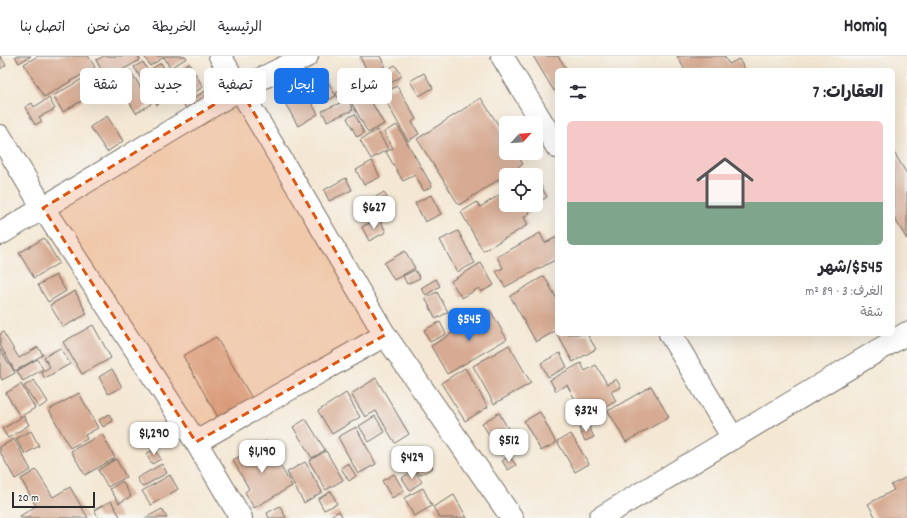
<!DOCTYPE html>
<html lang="ar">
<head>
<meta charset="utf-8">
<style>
  :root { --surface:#fff; --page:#f7f7f7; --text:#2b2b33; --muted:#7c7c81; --line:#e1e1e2; --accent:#1a73e8 }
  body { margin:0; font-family:Dekko,"Playpen Sans Arabic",sans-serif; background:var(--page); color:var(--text); direction:rtl; height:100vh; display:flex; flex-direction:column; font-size:15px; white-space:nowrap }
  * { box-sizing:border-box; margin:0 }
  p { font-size:13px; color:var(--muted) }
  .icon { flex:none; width:22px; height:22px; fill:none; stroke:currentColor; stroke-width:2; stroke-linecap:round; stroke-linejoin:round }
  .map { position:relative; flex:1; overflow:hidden; direction:ltr }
  .details { position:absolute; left:555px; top:12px; width:340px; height:268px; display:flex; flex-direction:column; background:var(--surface); border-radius:6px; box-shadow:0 4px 16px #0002; direction:rtl }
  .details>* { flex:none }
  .hud { position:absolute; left:12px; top:12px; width:380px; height:36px; direction:rtl; display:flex; gap:8px }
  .needle { width:26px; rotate:64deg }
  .controls { position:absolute; left:499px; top:60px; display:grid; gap:8px }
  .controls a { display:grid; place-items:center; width:44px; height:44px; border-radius:6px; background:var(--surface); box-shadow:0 4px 16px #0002; font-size:20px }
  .scale { position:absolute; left:12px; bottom:10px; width:83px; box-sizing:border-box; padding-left:4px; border:2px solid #2b2b2b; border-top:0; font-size:11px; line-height:14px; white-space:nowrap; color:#2b2b2b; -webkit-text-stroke:3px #f6f6f2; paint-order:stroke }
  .price { position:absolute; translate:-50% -34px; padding:0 9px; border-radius:8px; background:#fff; color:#222; font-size:13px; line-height:26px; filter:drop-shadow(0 1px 2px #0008) }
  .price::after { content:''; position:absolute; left:50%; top:24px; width:12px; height:9px; margin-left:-6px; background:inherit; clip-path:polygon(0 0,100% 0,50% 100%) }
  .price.current { background:var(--accent); color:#fff }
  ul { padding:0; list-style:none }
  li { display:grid; align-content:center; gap:8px; height:212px; padding:0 12px }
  li span { display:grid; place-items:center; height:124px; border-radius:6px; color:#555 }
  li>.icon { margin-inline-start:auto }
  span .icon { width:72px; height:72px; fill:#fffc; stroke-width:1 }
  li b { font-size:17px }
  h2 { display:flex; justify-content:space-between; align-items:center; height:48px; padding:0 12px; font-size:17px }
  .tag { padding:0 14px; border-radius:6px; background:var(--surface); box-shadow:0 4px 16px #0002; font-size:14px; line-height:36px }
  .tag.current { background:var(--accent); color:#fff }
  header { display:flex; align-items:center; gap:24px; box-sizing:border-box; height:56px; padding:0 20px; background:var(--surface); border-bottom:1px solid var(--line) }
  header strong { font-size:19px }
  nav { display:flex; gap:22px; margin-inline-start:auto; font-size:14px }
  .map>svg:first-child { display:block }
</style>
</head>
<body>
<header>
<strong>Homiq</strong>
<nav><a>الرئيسية</a><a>الخريطة</a><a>من نحن</a><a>اتصل بنا</a></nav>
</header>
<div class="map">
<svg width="907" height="462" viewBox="0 0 907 462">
  <rect width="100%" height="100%" fill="#f6f6f2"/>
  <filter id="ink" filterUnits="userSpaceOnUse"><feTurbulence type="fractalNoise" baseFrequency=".025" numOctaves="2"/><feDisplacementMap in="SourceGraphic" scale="8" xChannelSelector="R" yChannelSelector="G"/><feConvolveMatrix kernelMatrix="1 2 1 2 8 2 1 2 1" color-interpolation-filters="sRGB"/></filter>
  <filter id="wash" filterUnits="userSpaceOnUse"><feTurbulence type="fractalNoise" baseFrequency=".012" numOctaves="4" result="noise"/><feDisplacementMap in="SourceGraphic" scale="16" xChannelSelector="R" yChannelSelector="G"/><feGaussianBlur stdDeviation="0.9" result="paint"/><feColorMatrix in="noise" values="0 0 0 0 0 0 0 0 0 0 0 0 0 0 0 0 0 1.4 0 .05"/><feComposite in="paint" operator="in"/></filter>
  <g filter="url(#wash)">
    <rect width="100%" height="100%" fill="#f4e7d3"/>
    <g id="blocks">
      <g fill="#d7ab93">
        <polygon points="0,0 6,9 0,13"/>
        <polygon points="15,0 31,0 19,7"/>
        <polygon points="38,0 88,0 95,11 44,41 24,8"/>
        <polygon points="104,0 138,0 140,4 106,23 96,4"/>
        <polygon points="144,0 185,0 187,2 170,12 164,1 150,10"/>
        <polygon points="363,0 380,0 385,10 369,18 360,1"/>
        <polygon points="533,0 558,0 567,14 557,14 557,33 554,35"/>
        <polygon points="677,0 724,0 729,8 739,3 745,14 685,14"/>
        <polygon points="143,6 148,15 161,7 179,36 157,49 134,11"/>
        <polygon points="189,7 203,31 187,41 173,17"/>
        <polygon points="395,9 402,20 389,28 382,17"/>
        <polygon points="130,14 151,48 136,57 115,22"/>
        <polygon points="322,15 336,40 326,45 319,33 312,37 305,24"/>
        <polygon points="424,17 433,32 419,40 410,25"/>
        <polygon points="89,19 98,35 63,56 53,40"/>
        <polygon points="397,30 416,63 412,66 419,78 408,85 382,38"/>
        <polygon points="211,32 217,44 190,59 183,48"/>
        <polygon points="344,33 353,54 327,65 322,55 340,47 336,37"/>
        <polygon points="364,33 384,68 368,77 349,42"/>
        <polygon points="305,36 318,58 298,70 285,47"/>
        <polygon points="49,42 55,53 39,61 42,65 35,69 25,51 32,47 34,51"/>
        <polygon points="481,42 506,81 506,97 516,97 523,108 459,149 417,83"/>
        <polygon points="355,58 364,77 357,81 347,62"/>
        <polygon points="107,60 123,85 107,96 90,71"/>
        <polygon points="397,69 432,130 424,135 415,119 403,125 386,96 393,92 384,76"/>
        <polygon points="377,74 388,93 371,103 360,84"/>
        <polygon points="893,95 907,118 907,183 893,160"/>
        <polygon points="372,105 380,121 364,129 356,114"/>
        <polygon points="536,121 547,141 536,148"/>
        <polygon points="346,122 352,134 329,145 324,134"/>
        <polygon points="506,135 506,149 534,149 528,153 530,157 524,161 528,169 483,195 461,156 477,146 480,151"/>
        <polygon points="384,136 393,153 376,162 367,146"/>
        <polygon points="431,139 441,158 425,166 415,147"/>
        <polygon points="379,162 386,176 369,185 362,171"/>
        <polygon points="458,175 475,207 457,216 440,184"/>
        <polygon points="540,177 545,187 557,181 557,203 505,231 496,215 503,212 497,201"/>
        <polygon points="44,182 59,207 34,222 19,197"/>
        <polygon points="405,195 415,212 394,224 384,207"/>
        <polygon points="481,207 494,229 481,236 479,232 462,242 451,225"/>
        <polygon points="415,214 420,222 407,228 403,220"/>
        <polygon points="56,219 66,235 48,246 38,229"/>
        <polygon points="544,220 557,243 557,274 536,286 510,240"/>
        <polygon points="436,223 440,230 426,239 421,232"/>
        <polygon points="75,235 87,258 63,271 50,249"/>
        <polygon points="437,236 448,256 436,263 425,242"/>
        <polygon points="490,254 507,283 447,318 431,290"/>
        <polygon points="440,266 446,278 430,286 424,274"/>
        <polygon points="93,269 111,302 82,318 63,286"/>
        <polygon points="3,276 19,302 38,291 43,299 15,315 0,289 0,278"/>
        <polygon points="557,278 587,278 596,293 573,306"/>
        <polygon points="216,281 253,344 219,363 183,300"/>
        <polygon points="509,289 531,327 494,348 473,310"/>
        <polygon points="60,292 70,308 45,322 41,316 50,311 44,301"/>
        <polygon points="0,293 15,317 2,324 0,320"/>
        <polygon points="560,297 567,311 548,321 541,307"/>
        <polygon points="37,303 43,313 23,325 17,315"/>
        <polygon points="581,307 585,315 596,309 607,328 616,323 621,331 611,336 616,345 606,351 607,354 587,365 567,329 556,335 550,324"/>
        <polygon points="465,312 488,351 465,365 441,327"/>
        <polygon points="112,313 122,331 108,338 99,321"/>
        <polygon points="376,322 409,378 395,387 376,355 365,361 351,338"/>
        <polygon points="34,324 48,346 39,352 24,330"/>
        <polygon points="21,328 35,352 20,361 6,337"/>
        <polygon points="651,330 669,361 626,386 608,355"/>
        <polygon points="79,337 98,372 85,379 87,383 70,392 49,354"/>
        <polygon points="346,337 360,361 332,378 318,355"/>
        <polygon points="540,356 556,387 541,395 524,365"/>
        <polygon points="499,357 514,383 497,393 482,367"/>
        <polygon points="109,358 113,365 103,371 99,364"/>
        <polygon points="24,360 29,369 8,382 2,373"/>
        <polygon points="375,360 385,376 369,386 359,370"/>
        <polygon points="306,363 325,394 312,402 293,371"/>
        <polygon points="588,369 594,381 585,385 579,373"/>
        <polygon points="356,371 376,408 358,418 338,381"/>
        <polygon points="31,375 39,390 25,398 16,383"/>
        <polygon points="102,378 115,402 85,419 71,395"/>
        <polygon points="571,378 589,408 575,416 557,385"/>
        <polygon points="14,383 31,414 15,423 0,396 0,391"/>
        <polygon points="266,385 292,430 254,452 245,436 249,433 233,404"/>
        <polygon points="155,393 161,403 152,408 146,398"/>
        <polygon points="326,395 343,424 326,434 309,405"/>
        <polygon points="426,399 433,412 419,419 412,407"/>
        <polygon points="509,400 516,409 508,414 502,405"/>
        <polygon points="116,403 126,421 108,431 98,414"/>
        <polygon points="305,406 322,436 304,447 287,416"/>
        <polygon points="348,407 356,420 349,425 341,412"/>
        <polygon points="162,408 167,417 142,431 137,422"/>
        <polygon points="36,414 53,441 70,431 88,462 21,462 20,460 36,450 21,423"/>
        <polygon points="414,414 422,426 410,434 402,422"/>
        <polygon points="394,418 404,435 392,442 382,425"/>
        <polygon points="170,419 178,433 151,449 142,435"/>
        <polygon points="907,421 907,462 876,462 868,448 894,434 891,429"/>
        <polygon points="122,425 131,440 119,447 110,433"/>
        <polygon points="423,432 432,450 414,460 404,442"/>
        <polygon points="331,435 337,448 324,454 318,443"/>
        <polygon points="454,439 467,462 440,462 433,451"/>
        <polygon points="111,445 121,462 99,462 94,454"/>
        <polygon points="280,450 286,462 269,462 267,457"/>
        <polygon points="162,453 167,462 145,462"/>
        <polygon points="339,455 343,462 327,462"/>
      </g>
    </g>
  </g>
  <g filter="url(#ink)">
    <use href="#blocks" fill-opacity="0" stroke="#716d66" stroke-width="1"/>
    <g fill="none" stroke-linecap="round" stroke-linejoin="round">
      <defs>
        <g id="minor">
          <polyline points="220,0 385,279 512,462"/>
          <polyline points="502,0 557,91"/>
          <polyline points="0,80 43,152 196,386 241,462"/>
          <polyline points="0,178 240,33 307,0"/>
          <polyline points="670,278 733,382"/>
          <polyline points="196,386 385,279"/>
        </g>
        <polyline id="tertiary" points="600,462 907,277"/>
      </defs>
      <use href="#minor" stroke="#716d66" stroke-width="24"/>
      <use href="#tertiary" stroke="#716d66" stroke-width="24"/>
      <use href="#minor" stroke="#fff" stroke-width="22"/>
      <use href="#tertiary" stroke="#fff" stroke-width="22"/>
    </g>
  </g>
  <path fill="#df570e" fill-opacity="0.2" stroke="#df570e" stroke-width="3" stroke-dasharray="8 5" stroke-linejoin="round" d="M 240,33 L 385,279 L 196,386 L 43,152 Z"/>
</svg>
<div class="controls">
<a><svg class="needle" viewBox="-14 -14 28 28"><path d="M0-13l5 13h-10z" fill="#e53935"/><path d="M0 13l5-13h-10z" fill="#7c7c81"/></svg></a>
<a><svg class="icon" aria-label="locate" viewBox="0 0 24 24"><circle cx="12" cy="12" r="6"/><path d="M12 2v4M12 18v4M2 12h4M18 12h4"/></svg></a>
</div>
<div class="scale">20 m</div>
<b class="price" style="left:374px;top:174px">$627</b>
<b class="price current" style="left:469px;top:286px">$545</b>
<b class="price" style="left:586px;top:377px">$324</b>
<b class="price" style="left:154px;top:400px">$1,290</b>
<b class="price" style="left:509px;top:407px">$512</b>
<b class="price" style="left:262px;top:418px">$1,190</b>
<b class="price" style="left:412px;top:424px">$429</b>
<div class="hud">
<a class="tag">شراء</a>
<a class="tag current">إيجار</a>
<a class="tag">تصفية</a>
<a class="tag">جديد</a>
<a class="tag">شقة</a>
</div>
<section class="details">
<h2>العقارات: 7<svg class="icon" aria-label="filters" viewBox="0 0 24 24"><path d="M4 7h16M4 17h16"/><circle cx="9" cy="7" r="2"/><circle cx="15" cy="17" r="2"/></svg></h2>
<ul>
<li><span style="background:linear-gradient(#f6c9c9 65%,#7fa58c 0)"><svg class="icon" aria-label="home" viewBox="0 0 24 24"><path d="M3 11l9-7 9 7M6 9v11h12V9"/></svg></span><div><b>$545/شهر</b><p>الغرف: 3 · 89 m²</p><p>شقة</p></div></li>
</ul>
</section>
</div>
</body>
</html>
